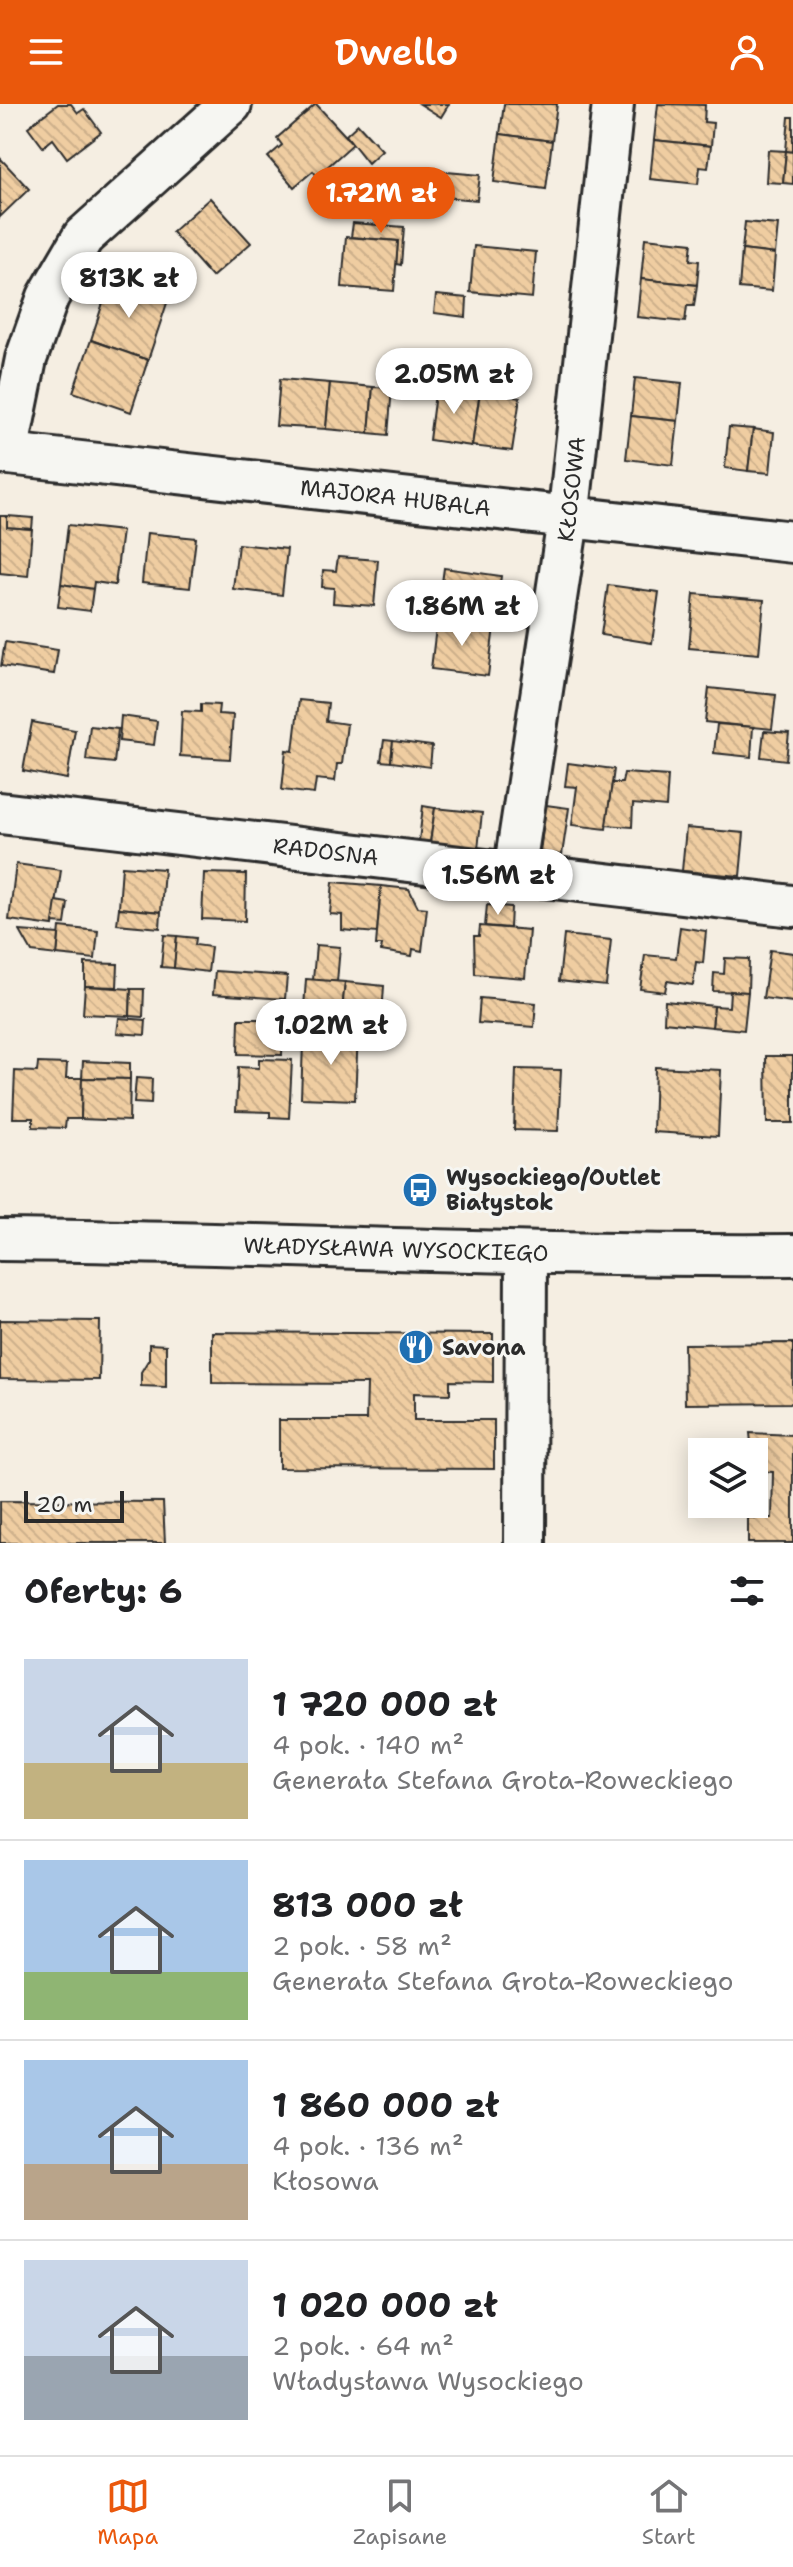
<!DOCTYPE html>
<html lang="pl">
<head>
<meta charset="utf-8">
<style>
  :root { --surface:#fff; --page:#f2f2f2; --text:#202124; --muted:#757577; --line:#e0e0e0; --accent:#ea580c }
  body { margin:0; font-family:"Shantell Sans",sans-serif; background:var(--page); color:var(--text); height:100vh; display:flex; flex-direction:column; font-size:30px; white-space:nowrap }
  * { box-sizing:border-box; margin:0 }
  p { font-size:26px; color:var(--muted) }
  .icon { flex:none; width:44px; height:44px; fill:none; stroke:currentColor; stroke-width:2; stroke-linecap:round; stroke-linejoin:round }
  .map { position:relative; height:1439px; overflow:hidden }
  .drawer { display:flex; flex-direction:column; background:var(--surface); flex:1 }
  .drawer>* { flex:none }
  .buttons { position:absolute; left:688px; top:1334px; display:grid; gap:16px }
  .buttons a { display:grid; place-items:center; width:80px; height:80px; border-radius:0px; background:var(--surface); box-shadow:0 4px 20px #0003; font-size:40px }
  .scale { position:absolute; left:24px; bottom:20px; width:100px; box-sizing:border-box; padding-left:8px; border:4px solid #2b2b2b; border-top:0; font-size:22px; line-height:28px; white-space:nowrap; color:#2b2b2b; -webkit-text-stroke:6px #f6f6f2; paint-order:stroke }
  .price { position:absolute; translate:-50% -68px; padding:0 18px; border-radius:28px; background:#fff; color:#222; font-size:26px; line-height:52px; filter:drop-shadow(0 2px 4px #0008) }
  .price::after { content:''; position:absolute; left:50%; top:48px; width:24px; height:18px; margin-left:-12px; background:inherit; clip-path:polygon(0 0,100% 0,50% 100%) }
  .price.current { background:var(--accent); color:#fff }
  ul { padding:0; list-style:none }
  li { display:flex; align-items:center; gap:24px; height:200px; padding:0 24px }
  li+li { border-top:2px solid var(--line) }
  li span { display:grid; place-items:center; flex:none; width:224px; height:160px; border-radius:0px; color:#555 }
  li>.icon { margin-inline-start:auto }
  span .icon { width:96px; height:96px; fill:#fffc; stroke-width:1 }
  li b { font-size:34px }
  h2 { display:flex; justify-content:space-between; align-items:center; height:96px; padding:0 24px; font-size:34px }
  header { display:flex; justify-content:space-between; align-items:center; height:104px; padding:0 24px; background:var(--accent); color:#fff; font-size:36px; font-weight:600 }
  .tabs { display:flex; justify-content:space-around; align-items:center; height:112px; border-top:2px solid var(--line); background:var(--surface); font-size:22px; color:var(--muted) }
  .tabs a { display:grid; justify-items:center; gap:4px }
  .tabs .current { color:var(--accent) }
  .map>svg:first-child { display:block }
</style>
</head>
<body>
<header><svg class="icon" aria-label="menu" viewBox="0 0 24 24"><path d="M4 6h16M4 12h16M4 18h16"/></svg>Dwello<svg class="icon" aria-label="person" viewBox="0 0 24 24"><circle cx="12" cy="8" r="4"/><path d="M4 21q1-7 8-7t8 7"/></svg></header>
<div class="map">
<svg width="793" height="1439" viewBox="0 0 793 1439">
  <defs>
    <pattern id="building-back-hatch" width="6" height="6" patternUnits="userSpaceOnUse" patternTransform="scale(2)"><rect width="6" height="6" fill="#efcda1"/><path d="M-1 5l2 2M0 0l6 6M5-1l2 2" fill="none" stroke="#cdb08b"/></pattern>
  </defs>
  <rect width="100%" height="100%" fill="#f5eee2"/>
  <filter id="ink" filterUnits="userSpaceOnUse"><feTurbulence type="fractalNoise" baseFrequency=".0125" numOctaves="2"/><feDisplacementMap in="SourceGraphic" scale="16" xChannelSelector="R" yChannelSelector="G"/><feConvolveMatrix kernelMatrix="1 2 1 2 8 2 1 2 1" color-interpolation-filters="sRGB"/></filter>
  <g filter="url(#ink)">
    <g fill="url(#building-back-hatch)" stroke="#2b2b2b" stroke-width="2">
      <polygon points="58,0 71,0 78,9 84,5 101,28 67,54 53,35 43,43 28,23"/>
      <polygon points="316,0 353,40 317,72 313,67 294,83 268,53 282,41 277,34"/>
      <polygon points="420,0 449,0 441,13"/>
      <polygon points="504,0 557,0 552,37 500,30"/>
      <polygon points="658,0 705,1 704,18 713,19 711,42 654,36"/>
      <polygon points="789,13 793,13 793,48 786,47"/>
      <polygon points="358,20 382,46 368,59 346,31"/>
      <polygon points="500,30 552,37 546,85 494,78"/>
      <polygon points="654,36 711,42 708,64 700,63 698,80 650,75"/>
      <polygon points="768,46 786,47 783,79 766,78"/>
      <polygon points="786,47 793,48 793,80 783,79"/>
      <polygon points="0,54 29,85 0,113"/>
      <polygon points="435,67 480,71 477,96 432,92"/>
      <polygon points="210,94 251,139 212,173 172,128"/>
      <polygon points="745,118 778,121 775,150 742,146"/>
      <polygon points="353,119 404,123 401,161 396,160 398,137 351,133"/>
      <polygon points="346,133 398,137 394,187 342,183"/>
      <polygon points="645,134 692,139 690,156 699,157 697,181 641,175"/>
      <polygon points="474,142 536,148 532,194 470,188"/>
      <polygon points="742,146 775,150 772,187 739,184"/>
      <polygon points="641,175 697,181 694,202 687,202 685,218 637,213"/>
      <polygon points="110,177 168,196 148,256 91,236"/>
      <polygon points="436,191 467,194 466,213 434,209"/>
      <polygon points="91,236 148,256 131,308 73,288"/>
      <polygon points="635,274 682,279 678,317 631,312"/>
      <polygon points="280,275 330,279 326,325 276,322"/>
      <polygon points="330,279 373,283 369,329 326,325"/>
      <polygon points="436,282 480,288 472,342 429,336"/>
      <polygon points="373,283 392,284 388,331 369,329"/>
      <polygon points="480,288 520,294 512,347 472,342"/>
      <polygon points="631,312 678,317 673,361 626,355"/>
      <polygon points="729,323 753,325 748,367 725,364"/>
      <polygon points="753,325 774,328 770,369 748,367"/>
      <polygon points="0,412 7,412 7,423 32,425 28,472 0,469"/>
      <polygon points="7,412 33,414 32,425 7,423"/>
      <polygon points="68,421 122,427 115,481 94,478 93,485 61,480"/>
      <polygon points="147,429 196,434 190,484 142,479"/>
      <polygon points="238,440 287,445 282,491 233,485"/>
      <polygon points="338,453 378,456 374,502 333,499 334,484 322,483 323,466 336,467"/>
      <polygon points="444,464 501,472 494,522 437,515"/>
      <polygon points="61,480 93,485 90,507 58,503"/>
      <polygon points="608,481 659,488 652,539 601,531"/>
      <polygon points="694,490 764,496 759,550 689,544"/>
      <polygon points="504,492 533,495 530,523 501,520"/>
      <polygon points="437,515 494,522 488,572 431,565"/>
      <polygon points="5,538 58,546 54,570 1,562"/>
      <polygon points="709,584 776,591 772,625 705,618"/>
      <polygon points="299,596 328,599 326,617 347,620 342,660 337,660 335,677 316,675 314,690 282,686 286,646 293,647"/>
      <polygon points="201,600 219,601 218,610 233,611 230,655 180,652 182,607 201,608"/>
      <polygon points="121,612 157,617 154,641 119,637"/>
      <polygon points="32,618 75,626 67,675 23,667"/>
      <polygon points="717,620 753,623 751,653 714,649"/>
      <polygon points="90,622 118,625 114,659 86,656"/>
      <polygon points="764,627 789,629 786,656 761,653"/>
      <polygon points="384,636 393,637 391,658 381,657"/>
      <polygon points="393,637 432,642 430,663 391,658"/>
      <polygon points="568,659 614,665 606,725 572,721 577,683 565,682"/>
      <polygon points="624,669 668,672 666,703 633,700 632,723 606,721 612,679 622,679"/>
      <polygon points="546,701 569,704 562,751 540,748"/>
      <polygon points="423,702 435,704 430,739 419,737"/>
      <polygon points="435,704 482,709 478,745 430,739"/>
      <polygon points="686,724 744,729 740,772 682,767"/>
      <polygon points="16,760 61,766 53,822 9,816"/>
      <polygon points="122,762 164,765 161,808 119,804"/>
      <polygon points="204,769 246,770 245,817 202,815"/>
      <polygon points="333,778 381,782 377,829 342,826 342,811 330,810"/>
      <polygon points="381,782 409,785 418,803 427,804 422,847 413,845 412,852 381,847 382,841 376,841"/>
      <polygon points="56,797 68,799 65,820 53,819"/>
      <polygon points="487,801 511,803 510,824 485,822"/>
      <polygon points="119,804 161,808 160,824 117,820"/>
      <polygon points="480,822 529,826 525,874 475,870 474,832 479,832"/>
      <polygon points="60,823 98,827 95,855 57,851"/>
      <polygon points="680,823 706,827 703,859 696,858 693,881 667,877 665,888 640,885 645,851 676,854"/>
      <polygon points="20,827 59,830 57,851 32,848"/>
      <polygon points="164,831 177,832 174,864 161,863"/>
      <polygon points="564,831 611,836 606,882 559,877"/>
      <polygon points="177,832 196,834 195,841 211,843 208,868 174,864"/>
      <polygon points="316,841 340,843 337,878 313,876"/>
      <polygon points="770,846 793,849 793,898 763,894"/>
      <polygon points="725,854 749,855 748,888 713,887 714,869 724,870"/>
      <polygon points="85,859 118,860 117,883 85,882"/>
      <polygon points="215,867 287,872 285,895 213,890"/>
      <polygon points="306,875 345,878 342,907 304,904"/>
      <polygon points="345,878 384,882 382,911 342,907"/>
      <polygon points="85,882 131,885 130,912 83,910"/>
      <polygon points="131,885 144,885 143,913 130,912"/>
      <polygon points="730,887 748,888 744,926 712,923 714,902 729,903"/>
      <polygon points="480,894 536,899 534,923 478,919"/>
      <polygon points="665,897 714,902 712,923 664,918"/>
      <polygon points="119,914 146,916 145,931 117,929"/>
      <polygon points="239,915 283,915 282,951 238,950"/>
      <polygon points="324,927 358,928 355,996 301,994 303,939 324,940"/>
      <polygon points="766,952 793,952 793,1019 767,1019"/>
      <polygon points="259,955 292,956 289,1014 270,1013 270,1008 236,1007 238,963 259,964"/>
      <polygon points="83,957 130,959 130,975 82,974"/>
      <polygon points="38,959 67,960 66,974 82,974 81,1015 66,1015 65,1024 33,1023 33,1014 13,1014 15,967 37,968"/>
      <polygon points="655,963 721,966 718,1032 653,1028"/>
      <polygon points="516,965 561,966 558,1027 514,1026"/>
      <polygon points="82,974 130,975 129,1017 81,1015"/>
      <polygon points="136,974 152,975 151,1000 134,999"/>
      <polygon points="0,1216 100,1217 99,1276 0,1275"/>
      <polygon points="212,1228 493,1230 493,1278 450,1277 450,1290 414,1289 414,1316 494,1316 494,1365 279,1364 279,1316 366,1316 367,1280 212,1279"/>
      <polygon points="793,1239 793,1299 685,1300 684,1240"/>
      <polygon points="149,1240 166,1241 166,1283 141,1282 141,1268 149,1255"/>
      <polygon points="750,1329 793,1331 793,1439 748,1439 748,1414 772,1414 773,1368 754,1367"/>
      <polygon points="0,1397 163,1398 165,1439 0,1439"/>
    </g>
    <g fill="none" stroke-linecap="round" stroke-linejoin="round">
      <defs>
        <g id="minor">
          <path id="s1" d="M 0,349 L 793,438"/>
          <polyline points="7,349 26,255 48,193 83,133 231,0"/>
          <path id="s2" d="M 0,709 L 793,802"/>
          <path id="s3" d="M 514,769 L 568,416 L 613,0"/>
          <path id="s4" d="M 0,1136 C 264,1138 528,1153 793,1151"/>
          <polyline points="525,1439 526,1150"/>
        </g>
      </defs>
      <use href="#minor" stroke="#2b2b2b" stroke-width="46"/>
      <use href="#minor" stroke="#f6f6f2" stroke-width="40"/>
    </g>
  </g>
  <defs>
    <symbol id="bus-disc" viewBox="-11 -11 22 22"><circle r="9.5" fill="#1f6fb2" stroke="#f6f6f2"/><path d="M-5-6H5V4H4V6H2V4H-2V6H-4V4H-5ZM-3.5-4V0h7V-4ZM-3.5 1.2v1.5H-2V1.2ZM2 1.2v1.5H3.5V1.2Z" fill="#fff"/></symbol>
    <symbol id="restaurant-disc" viewBox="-11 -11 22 22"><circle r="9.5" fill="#1f6fb2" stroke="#f6f6f2"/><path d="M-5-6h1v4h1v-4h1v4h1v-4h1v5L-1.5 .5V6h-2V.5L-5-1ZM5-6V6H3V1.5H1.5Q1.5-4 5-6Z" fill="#fff"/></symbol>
  </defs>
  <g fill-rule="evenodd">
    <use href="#bus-disc" x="400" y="1066" width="40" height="40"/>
    <use href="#restaurant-disc" x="396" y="1223" width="40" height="40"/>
  </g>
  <g text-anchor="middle" stroke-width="6" stroke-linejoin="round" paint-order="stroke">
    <g font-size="22" fill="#2b2b2b" stroke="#f6f6f2">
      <text dy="8" stroke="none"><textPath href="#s3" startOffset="388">KŁOSOWA</textPath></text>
      <text dy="8" stroke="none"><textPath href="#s1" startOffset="398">MAJORA HUBALA</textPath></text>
      <text dy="8" stroke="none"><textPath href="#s2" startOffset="328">RADOSNA</textPath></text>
      <text dy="8" stroke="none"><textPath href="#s4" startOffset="396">WŁADYSŁAWA WYSOCKIEGO</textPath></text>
    </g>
    <g font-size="22" font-weight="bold" fill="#2b2b2b" stroke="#f6f6f2" text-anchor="start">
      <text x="446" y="1081">Wysockiego/Outlet<tspan x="446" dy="25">Białystok</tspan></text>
      <text x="442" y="1251">Savona</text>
    </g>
  </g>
</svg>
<div class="buttons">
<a><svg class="icon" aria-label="layers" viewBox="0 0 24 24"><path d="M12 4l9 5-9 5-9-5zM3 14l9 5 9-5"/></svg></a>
</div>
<div class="scale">20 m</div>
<b class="price current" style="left:381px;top:131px">1.72M zł</b>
<b class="price" style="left:129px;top:216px">813K zł</b>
<b class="price" style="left:454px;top:312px">2.05M zł</b>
<b class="price" style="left:462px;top:544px">1.86M zł</b>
<b class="price" style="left:498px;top:813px">1.56M zł</b>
<b class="price" style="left:331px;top:963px">1.02M zł</b>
</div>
<section class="drawer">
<h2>Oferty: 6<svg class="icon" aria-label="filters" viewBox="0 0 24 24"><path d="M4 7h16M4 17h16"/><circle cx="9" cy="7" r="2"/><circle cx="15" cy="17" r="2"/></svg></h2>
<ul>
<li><span style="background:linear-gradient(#c9d6e8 65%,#c2b280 0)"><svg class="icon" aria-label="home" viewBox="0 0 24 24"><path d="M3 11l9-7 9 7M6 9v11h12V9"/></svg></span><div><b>1 720 000 zł</b><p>4 pok. · 140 m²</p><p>Generała Stefana Grota-Roweckiego</p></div></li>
<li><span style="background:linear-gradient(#a9c7e8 70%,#8fb573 0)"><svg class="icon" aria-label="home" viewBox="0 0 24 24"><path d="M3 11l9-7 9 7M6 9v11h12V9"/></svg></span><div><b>813 000 zł</b><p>2 pok. · 58 m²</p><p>Generała Stefana Grota-Roweckiego</p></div></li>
<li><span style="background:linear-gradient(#a9c7e8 65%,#b9a48a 0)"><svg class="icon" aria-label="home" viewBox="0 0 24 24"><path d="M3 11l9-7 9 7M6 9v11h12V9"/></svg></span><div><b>1 860 000 zł</b><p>4 pok. · 136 m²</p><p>Kłosowa</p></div></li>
<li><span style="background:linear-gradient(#c9d6e8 60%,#9aa5b1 0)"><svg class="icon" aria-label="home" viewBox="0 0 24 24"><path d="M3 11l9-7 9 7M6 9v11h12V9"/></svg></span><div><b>1 020 000 zł</b><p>2 pok. · 64 m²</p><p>Władysława Wysockiego</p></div></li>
</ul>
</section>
<nav class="tabs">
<a class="current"><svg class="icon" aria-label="map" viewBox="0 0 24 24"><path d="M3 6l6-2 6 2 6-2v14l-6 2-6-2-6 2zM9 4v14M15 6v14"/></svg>Mapa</a>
<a><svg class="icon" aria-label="saved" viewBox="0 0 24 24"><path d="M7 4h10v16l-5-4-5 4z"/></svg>Zapisane</a>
<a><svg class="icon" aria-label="home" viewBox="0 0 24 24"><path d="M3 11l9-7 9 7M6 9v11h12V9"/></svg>Start</a>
</nav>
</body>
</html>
